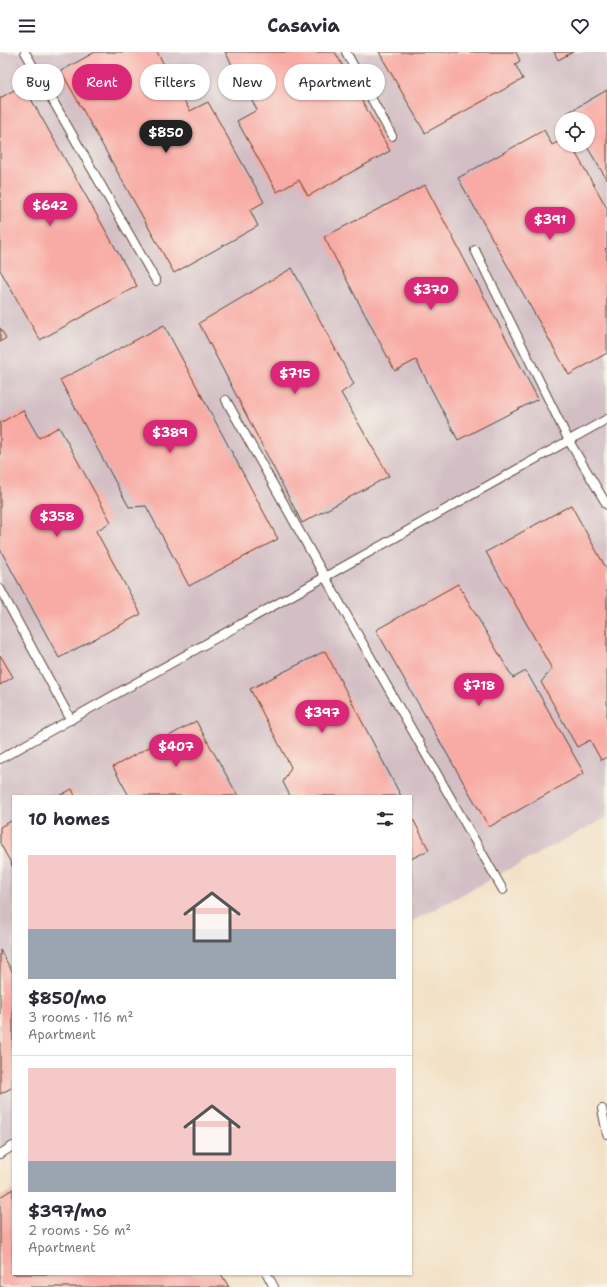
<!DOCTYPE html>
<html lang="en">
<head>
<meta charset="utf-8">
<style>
  :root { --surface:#fff; --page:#f2f2f3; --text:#2b2b33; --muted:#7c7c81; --line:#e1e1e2; --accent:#db2777 }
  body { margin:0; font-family:"Shantell Sans",sans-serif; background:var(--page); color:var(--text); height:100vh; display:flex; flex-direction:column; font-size:15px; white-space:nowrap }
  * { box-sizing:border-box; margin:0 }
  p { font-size:13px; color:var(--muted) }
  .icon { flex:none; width:22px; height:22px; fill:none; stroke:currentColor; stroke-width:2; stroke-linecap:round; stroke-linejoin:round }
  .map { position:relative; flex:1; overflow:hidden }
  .side { position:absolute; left:12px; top:743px; width:400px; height:480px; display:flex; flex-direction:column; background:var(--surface); border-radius:0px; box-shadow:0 1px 3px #0004 }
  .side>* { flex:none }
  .banner { position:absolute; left:12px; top:12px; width:400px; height:36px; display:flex; gap:8px }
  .buttons { position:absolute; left:555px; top:60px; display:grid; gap:8px }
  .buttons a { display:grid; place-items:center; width:40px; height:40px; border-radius:50%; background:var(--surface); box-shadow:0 1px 3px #0004; font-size:20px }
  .price { position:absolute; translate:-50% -34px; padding:0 9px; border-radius:14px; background:var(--accent); color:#fff; font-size:13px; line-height:26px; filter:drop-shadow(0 1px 2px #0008) }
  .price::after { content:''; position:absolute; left:50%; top:24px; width:12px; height:9px; margin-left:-6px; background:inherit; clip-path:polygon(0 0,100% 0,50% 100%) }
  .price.current { background:#222; color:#fff }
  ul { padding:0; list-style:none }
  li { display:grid; align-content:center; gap:8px; height:212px; padding:0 16px }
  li+li { border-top:1px solid var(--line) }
  li span { display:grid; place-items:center; height:124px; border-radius:0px; color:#555 }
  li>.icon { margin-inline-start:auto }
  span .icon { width:72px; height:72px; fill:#fffc; stroke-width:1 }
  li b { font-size:17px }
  h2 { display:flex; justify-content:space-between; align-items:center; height:48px; padding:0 16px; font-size:17px }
  .chip { padding:0 14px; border-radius:18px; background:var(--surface); box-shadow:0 1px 3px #0004; font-size:14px; line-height:36px }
  .chip.current { background:var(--accent); color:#fff }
  header { display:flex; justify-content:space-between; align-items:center; height:52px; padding:0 16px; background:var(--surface); font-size:18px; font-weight:700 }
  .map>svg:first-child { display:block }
</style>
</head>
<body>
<header><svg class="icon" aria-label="menu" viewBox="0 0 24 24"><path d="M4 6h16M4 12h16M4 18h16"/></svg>Casavia<svg class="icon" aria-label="heart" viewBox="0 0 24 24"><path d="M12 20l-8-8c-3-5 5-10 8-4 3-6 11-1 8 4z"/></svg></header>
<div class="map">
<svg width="607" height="1235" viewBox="0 0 607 1235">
  <rect width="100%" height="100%" fill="#f7f3e8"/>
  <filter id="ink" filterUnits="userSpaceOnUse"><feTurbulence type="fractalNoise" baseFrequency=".025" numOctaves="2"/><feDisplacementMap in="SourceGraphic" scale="8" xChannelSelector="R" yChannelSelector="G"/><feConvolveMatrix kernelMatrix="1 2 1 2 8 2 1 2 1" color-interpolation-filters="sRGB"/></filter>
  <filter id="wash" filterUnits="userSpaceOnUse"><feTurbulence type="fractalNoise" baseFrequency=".012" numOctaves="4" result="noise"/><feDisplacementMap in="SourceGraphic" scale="16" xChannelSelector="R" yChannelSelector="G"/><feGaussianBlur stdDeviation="0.9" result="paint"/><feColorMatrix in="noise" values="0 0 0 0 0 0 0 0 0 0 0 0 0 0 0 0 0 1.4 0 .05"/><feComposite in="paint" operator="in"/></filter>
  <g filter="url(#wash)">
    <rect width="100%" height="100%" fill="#f3e1c6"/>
    <path fill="#d2bec4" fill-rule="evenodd" d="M 0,0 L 607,0 L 607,765 L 411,870 L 411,744 L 13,744 L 13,1094 L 0,1101 ZM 562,67 L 588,67 L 588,93 L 562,93 Z"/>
    <g id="blocks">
      <g fill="#f8aba4">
        <polygon points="95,0 157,0 190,59 208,50 264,150 250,158 258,174 174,221 61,19"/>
        <polygon points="225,0 335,0 390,99 308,144 299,128 277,140 237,69 257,58"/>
        <polygon points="379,0 516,0 520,9 515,12 523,27 425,81"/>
        <polygon points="554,0 573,0 558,8"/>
        <polygon points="23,33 137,234 40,288 0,218 0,46"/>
        <polygon points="607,38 607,128 586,93 588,93 588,67 571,67 567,61"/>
        <polygon points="544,78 552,93 562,88 562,93 571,93 607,156 607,196 605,197 607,200 607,301 569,323 458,126"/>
        <polygon points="425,133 538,347 458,388 416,308 395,319 324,185"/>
        <polygon points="292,216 354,332 341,341 389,424 302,471 199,271"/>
        <polygon points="164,273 278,487 189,534 146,454 129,455 60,328"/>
        <polygon points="0,276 6,286 0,290"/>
        <polygon points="23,358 39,386 59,375 111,470 96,479 141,562 59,606 0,497 0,371"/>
        <polygon points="571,453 607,518 607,705 601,708 590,688 577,695 541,630 552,617 486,500"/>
        <polygon points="458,532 513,626 526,619 584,721 489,775 376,578"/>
        <polygon points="325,599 401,744 290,744 283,730 291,715 250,637"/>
        <polygon points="0,603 13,625 0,633"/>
        <polygon points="196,669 238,744 129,744 113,715"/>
        <polygon points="72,737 75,744 59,744"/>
        <polygon points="411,763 429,798 411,807"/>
        <polygon points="13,768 13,815 0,791 0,775"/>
        <polygon points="0,898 13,921 13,1035 0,1042"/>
        <polygon points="13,1137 13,1222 221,1222 229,1235 0,1235 0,1145"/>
      </g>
    </g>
  </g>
  <g filter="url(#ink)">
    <use href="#blocks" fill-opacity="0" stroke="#574537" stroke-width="1"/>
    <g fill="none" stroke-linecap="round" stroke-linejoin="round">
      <defs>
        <g id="lane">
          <polyline points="25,0 156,229"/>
          <polyline points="346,0 392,84"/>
          <polyline points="475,198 569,389 607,453"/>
          <polyline points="226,348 325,525 503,838"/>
          <polyline points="0,537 71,668"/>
          <polyline points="0,707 607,367"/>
          <polyline points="602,1057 607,1082"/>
          <polyline points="0,1102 13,1094"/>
          <polyline points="267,1222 274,1235"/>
        </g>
      </defs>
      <use href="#lane" stroke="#574537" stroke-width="10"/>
      <use href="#lane" stroke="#fff" stroke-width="8"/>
    </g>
  </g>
</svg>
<div class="buttons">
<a><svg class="icon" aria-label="locate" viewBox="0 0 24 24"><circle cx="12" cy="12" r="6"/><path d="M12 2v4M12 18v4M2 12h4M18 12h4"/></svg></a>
</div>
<b class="price current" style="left:166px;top:102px">$850</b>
<b class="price" style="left:50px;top:175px">$642</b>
<b class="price" style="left:550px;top:189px">$391</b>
<b class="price" style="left:431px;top:259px">$370</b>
<b class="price" style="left:295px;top:343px">$715</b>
<b class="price" style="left:170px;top:402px">$389</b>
<b class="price" style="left:57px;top:486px">$358</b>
<b class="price" style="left:479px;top:655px">$718</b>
<b class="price" style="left:322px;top:682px">$397</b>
<b class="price" style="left:176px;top:716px">$407</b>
<div class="banner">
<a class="chip">Buy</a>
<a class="chip current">Rent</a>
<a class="chip">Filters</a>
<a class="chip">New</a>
<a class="chip">Apartment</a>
</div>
<section class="side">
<h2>10 homes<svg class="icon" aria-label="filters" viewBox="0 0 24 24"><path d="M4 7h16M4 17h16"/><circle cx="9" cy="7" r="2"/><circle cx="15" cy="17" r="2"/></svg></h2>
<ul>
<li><span style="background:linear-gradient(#f6c9c9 60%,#9aa5b1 0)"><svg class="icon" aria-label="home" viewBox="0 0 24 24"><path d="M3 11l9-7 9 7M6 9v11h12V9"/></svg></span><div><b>$850/mo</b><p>3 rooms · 116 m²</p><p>Apartment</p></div></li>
<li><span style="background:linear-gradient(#f6c9c9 75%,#9aa5b1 0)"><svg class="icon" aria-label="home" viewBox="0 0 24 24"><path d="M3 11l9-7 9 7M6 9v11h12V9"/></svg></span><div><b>$397/mo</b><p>2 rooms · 56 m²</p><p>Apartment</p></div></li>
</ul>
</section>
</div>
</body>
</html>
